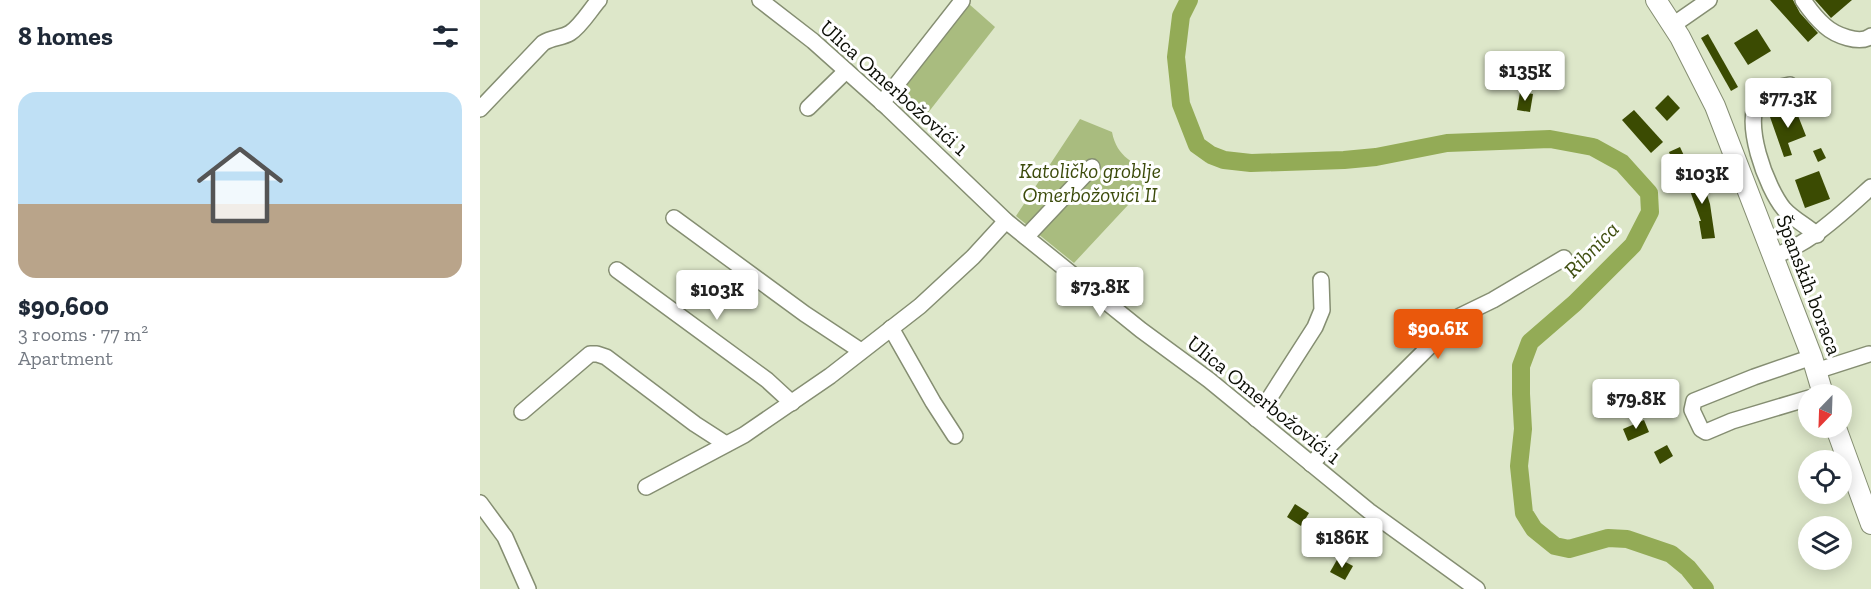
<!DOCTYPE html>
<html lang="en">
<head>
<meta charset="utf-8">
<style>
  :root { --surface:#fff; --page:#f2f2f3; --text:#1f2937; --muted:#747a83; --accent:#ea580c }
  body { margin:0; font-family:"Zilla Slab",serif; background:var(--page); color:var(--text); height:100vh; display:flex; flex-direction:column; font-size:22px; white-space:nowrap }
  * { box-sizing:border-box; margin:0 }
  p { font-size:20px; color:var(--muted) }
  .icon { flex:none; width:33px; height:33px; fill:none; stroke:currentColor; stroke-width:2; stroke-linecap:round; stroke-linejoin:round }
  .map { position:relative; flex:1; overflow:hidden }
  .sheet { display:flex; flex-direction:column; background:var(--surface); width:480px }
  .sheet>* { flex:none }
  .needle { width:39px; rotate:203deg }
  .tools { position:absolute; left:1318px; top:384px; display:grid; gap:12px }
  .tools a { display:grid; place-items:center; width:54px; height:54px; border-radius:50%; background:var(--surface); box-shadow:0 3px 15px #0003; font-size:30px }
  .price { position:absolute; translate:-50% -51px; padding:0 14px; border-radius:6px; background:#fff; color:#222; font-size:20px; line-height:39px; filter:drop-shadow(0 2px 3px #0008) }
  .price::after { content:''; position:absolute; left:50%; top:36px; width:18px; height:14px; margin-left:-9px; background:inherit; clip-path:polygon(0 0,100% 0,50% 100%) }
  .price.current { background:var(--accent); color:#fff }
  ul { padding:0; list-style:none }
  li { display:grid; align-content:center; gap:12px; height:318px; padding:0 18px }
  li span { display:grid; place-items:center; height:186px; border-radius:18px; color:#555 }
  li>.icon { margin-inline-start:auto }
  span .icon { width:108px; height:108px; fill:#fffc; stroke-width:1 }
  li b { font-size:26px }
  h2 { display:flex; justify-content:space-between; align-items:center; height:72px; padding:0 18px; font-size:26px }
  main { display:flex; flex:1; min-height:0 }
  .map>svg:first-child { display:block }
</style>
</head>
<body>
<main>
<section class="sheet">
<h2>8 homes<svg class="icon" aria-label="filters" viewBox="0 0 24 24"><path d="M4 7h16M4 17h16"/><circle cx="9" cy="7" r="2"/><circle cx="15" cy="17" r="2"/></svg></h2>
<ul>
<li><span style="background:linear-gradient(#bfe0f5 60%,#b9a48a 0)"><svg class="icon" aria-label="home" viewBox="0 0 24 24"><path d="M3 11l9-7 9 7M6 9v11h12V9"/></svg></span><div><b>$90,600</b><p>3 rooms · 77 m²</p><p>Apartment</p></div></li>
</ul>
</section>
<div class="map">
<svg width="1391" height="589" viewBox="0 0 1391 589">
  <rect width="100%" height="100%" fill="#dde7c9"/>
  <g fill="#a9bc7f">
    <polygon points="489,4 515,27 440,123 415,99"/>
    <path d="M 600,119 L 632,132 C 637,158 654,163 676,175 L 594,263 L 536,216 Z"/>
  </g>
  <g fill="none" stroke-linecap="round" stroke-linejoin="round">
    <polyline stroke="#93ab56" stroke-width="18" points="709,0 701,16 696,57 701,104 717,145 731,155 744,160 771,163 864,160 896,157 967,143 1070,139 1113,147 1142,163 1169,193 1170,212 1153,245 1095,303 1050,342 1041,366 1041,394 1043,429 1039,466 1044,513 1054,529 1075,546 1089,549 1128,538 1147,539 1191,554 1208,568 1225,589"/>
  </g>
  <g fill="#3b4b02">
    <polygon points="1290,0 1313,0 1320,13 1338,33 1328,42"/>
    <polygon points="1335,0 1372,0 1351,18"/>
    <polygon points="1277,29 1291,51 1268,65 1254,43"/>
    <polygon points="1228,34 1258,87 1251,91 1221,38"/>
    <polygon points="1040,92 1053,94 1050,112 1037,110"/>
    <polygon points="1188,95 1200,108 1187,121 1175,108"/>
    <polygon points="1315,108 1326,136 1308,143 1312,155 1304,157 1290,117"/>
    <polygon points="1154,110 1183,142 1171,153 1142,120"/>
    <polygon points="1200,147 1207,162 1195,167 1189,152"/>
    <polygon points="1341,148 1346,158 1338,162 1333,151"/>
    <polygon points="1339,171 1350,199 1325,208 1315,180"/>
    <polygon points="1220,173 1230,204 1235,238 1222,239 1219,221 1221,221 1205,177"/>
    <polygon points="1180,389 1186,403 1171,409 1165,395"/>
    <polygon points="1164,420 1169,432 1148,441 1143,429"/>
    <polygon points="1187,445 1193,456 1180,464 1174,452"/>
    <polygon points="815,504 829,513 821,526 807,517"/>
    <polygon points="858,558 873,566 865,580 850,572"/>
  </g>
  <g fill="none" stroke-linecap="round" stroke-linejoin="round">
    <defs>
      <g id="minor">
        <polyline points="280,0 333,41 408,108 526,221 661,330 729,380 889,511 997,589"/>
        <path d="M 1323,0 C 1329,9 1337,19 1345,26 C 1355,35 1380,45 1391,36"/>
        <polyline points="1193,25 1229,0"/>
        <path d="M 1310,85 C 1299,88 1288,88 1281,96 C 1260,119 1287,189 1304,209 C 1313,219 1327,226 1337,235"/>
        <polyline points="402,103 482,1"/>
        <polyline points="328,108 366,71"/>
        <path d="M 0,109 L 63,43 C 72,37 82,38 90,33 C 101,26 110,10 119,0"/>
        <polyline points="194,218 325,314 381,351"/>
        <polyline points="546,237 612,167"/>
        <path d="M 1292,257 C 1331,243 1360,215 1391,187"/>
        <polyline points="137,270 287,380 312,403"/>
        <polyline points="411,328 453,402 475,436"/>
        <polyline points="1336,371 1389,354"/>
        <polyline points="1329,398 1252,421 1226,432 1221,429 1212,410 1214,401 1274,377 1332,357"/>
        <polyline points="42,412 110,354 117,354 126,357 215,424 246,444"/>
        <polyline points="776,419 835,327 842,310 841,280"/>
        <polyline points="831,464 980,316 1013,300 1084,258"/>
        <polyline points="166,487 264,435 350,376 440,306 493,257 526,221"/>
        <polyline points="0,503 25,537 48,589"/>
      </g>
      <g id="major">
        <polyline points="1176,0 1200,37 1235,106 1332,357 1343,394"/>
        <polyline points="1356,428 1391,524"/>
      </g>
    </defs>
    <use href="#minor" stroke="#858e72" stroke-width="18"/>
    <use href="#major" stroke="#858e72" stroke-width="22"/>
    <use href="#minor" stroke="#fff" stroke-width="15"/>
    <use href="#major" stroke="#fff" stroke-width="20"/>
  </g>
  <g text-anchor="middle" stroke-width="6" stroke-linejoin="round" paint-order="stroke">
    <g font-size="21" fill="#0b0e05" stroke="#fff">
      <text transform="translate(414 88) rotate(42)" y="7">Ulica Omerbožovići 1</text>
      <text transform="translate(1329 285) rotate(69)" y="7">Španskih boraca</text>
      <text transform="translate(784 400) rotate(39)" y="7">Ulica Omerbožovići 1</text>
    </g>
    <g font-size="21" font-style="italic" fill="#3c4b0b" stroke="#fff">
      <text x="610" y="178">Katoličko groblje<tspan x="610" dy="24">Omerbožovići II</tspan></text>
    </g>
    <g font-size="22" font-style="italic" fill="#415012" stroke="#fff">
      <text transform="translate(1111 249) rotate(-46)" y="8">Ribnica</text>
    </g>
  </g>
</svg>
<div class="tools">
<a><svg class="needle" viewBox="-14 -14 28 28"><path d="M0-13l5 13h-10z" fill="#e53935"/><path d="M0 13l5-13h-10z" fill="#747a83"/></svg></a>
<a><svg class="icon" aria-label="locate" viewBox="0 0 24 24"><circle cx="12" cy="12" r="6"/><path d="M12 2v4M12 18v4M2 12h4M18 12h4"/></svg></a>
<a><svg class="icon" aria-label="layers" viewBox="0 0 24 24"><path d="M12 4l9 5-9 5-9-5zM3 14l9 5 9-5"/></svg></a>
</div>
<b class="price" style="left:1045px;top:102px">$135K</b>
<b class="price" style="left:1308px;top:129px">$77.3K</b>
<b class="price" style="left:1222px;top:205px">$103K</b>
<b class="price" style="left:620px;top:318px">$73.8K</b>
<b class="price" style="left:237px;top:321px">$103K</b>
<b class="price current" style="left:958px;top:360px">$90.6K</b>
<b class="price" style="left:1156px;top:430px">$79.8K</b>
<b class="price" style="left:862px;top:569px">$186K</b>
</div>
</main>
</body>
</html>
